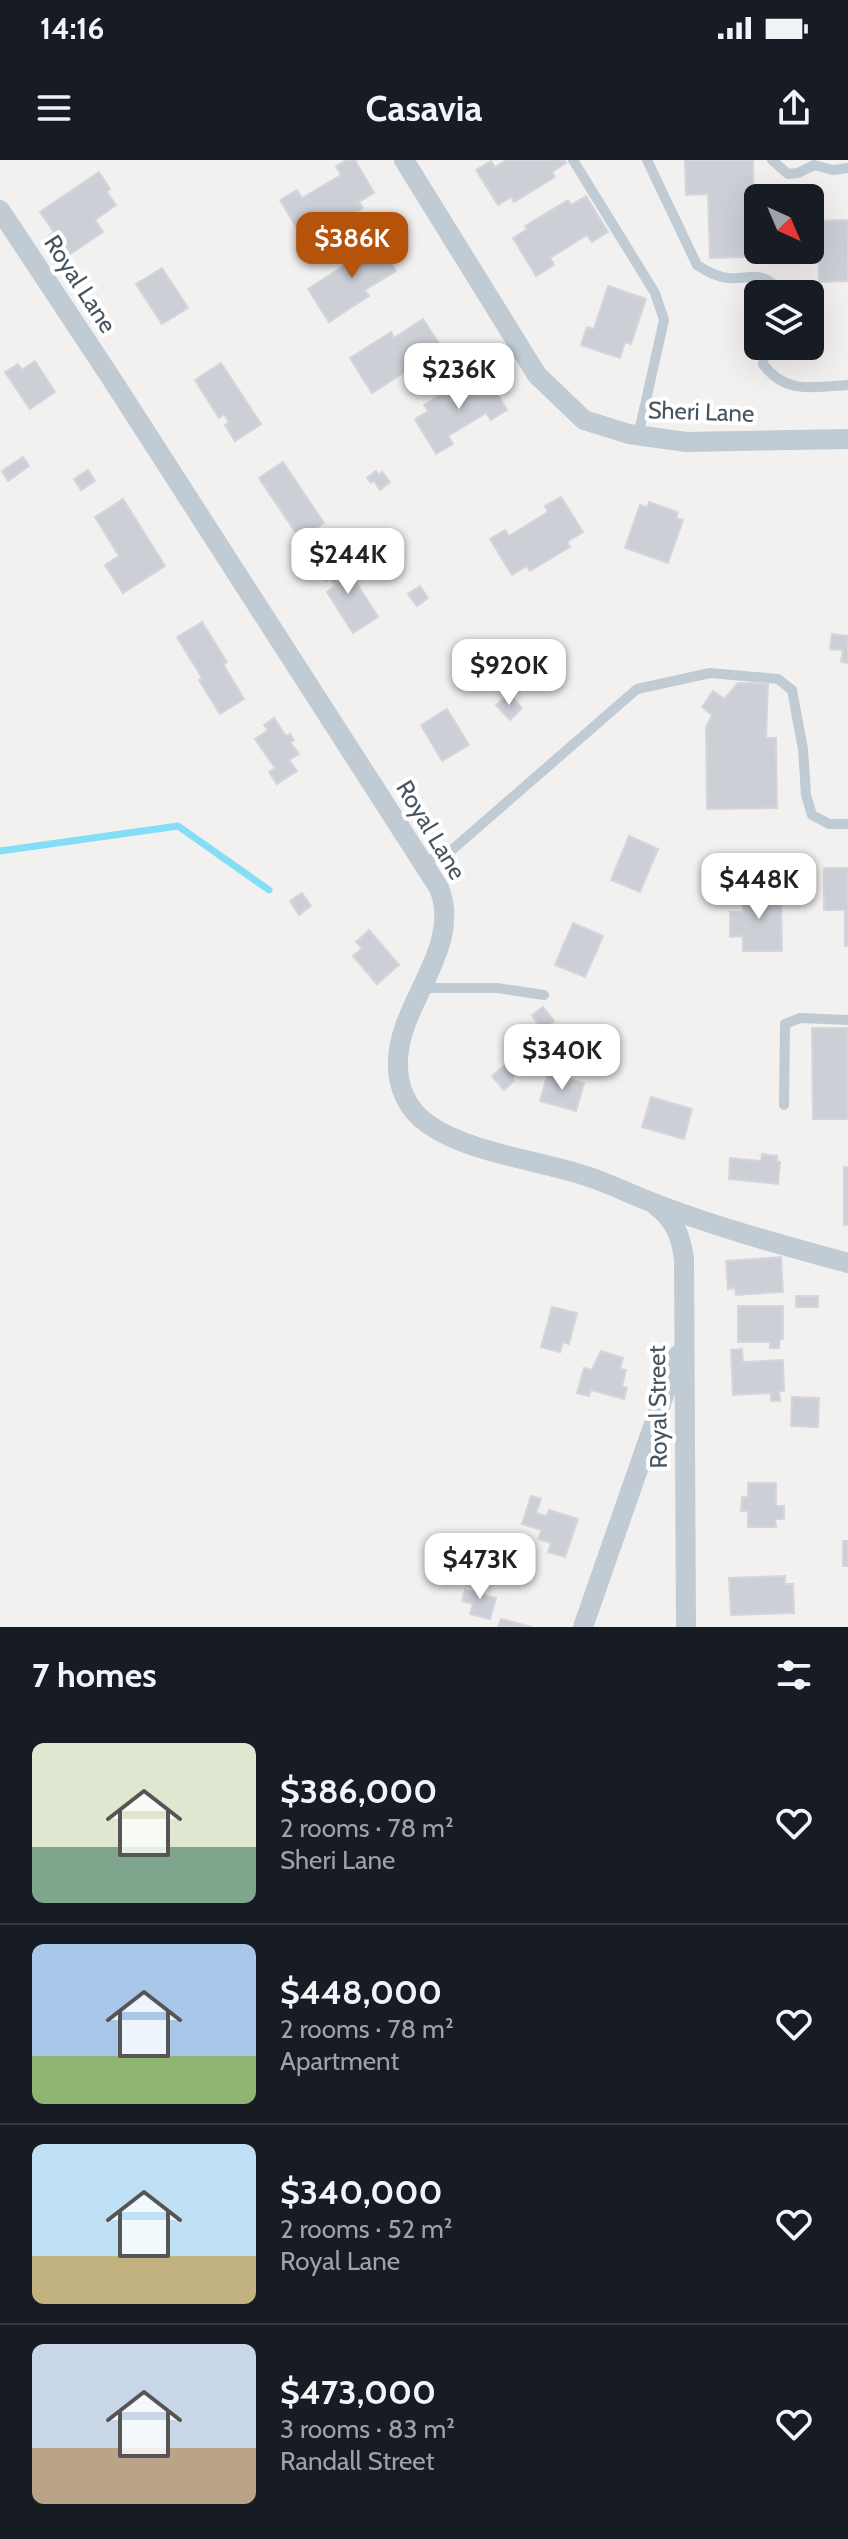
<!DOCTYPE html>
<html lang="en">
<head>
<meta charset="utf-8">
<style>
  :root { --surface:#171b24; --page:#20242c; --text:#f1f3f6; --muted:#9ea1a6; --line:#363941; --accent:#b45309 }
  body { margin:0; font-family:Cabin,sans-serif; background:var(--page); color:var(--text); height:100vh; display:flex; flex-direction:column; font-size:30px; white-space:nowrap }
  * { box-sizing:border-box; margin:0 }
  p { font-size:26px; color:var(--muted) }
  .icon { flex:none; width:44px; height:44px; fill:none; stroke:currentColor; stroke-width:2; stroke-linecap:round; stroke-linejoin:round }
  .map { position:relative; height:1467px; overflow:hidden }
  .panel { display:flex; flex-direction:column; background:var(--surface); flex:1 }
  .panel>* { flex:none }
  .needle { width:52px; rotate:136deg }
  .controls { position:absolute; left:744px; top:24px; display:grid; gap:16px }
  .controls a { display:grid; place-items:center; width:80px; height:80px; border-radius:12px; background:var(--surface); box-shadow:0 8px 32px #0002; font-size:40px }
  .price { position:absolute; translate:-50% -68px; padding:0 18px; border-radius:16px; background:#fff; color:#222; font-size:26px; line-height:52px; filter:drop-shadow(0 2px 4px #0008) }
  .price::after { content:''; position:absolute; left:50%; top:48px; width:24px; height:18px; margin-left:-12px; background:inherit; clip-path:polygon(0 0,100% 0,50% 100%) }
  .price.on { background:var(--accent); color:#fff }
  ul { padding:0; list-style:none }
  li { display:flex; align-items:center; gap:24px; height:200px; padding:0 32px }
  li+li { border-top:2px solid var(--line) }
  li span { display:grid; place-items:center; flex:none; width:224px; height:160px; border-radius:12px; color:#555 }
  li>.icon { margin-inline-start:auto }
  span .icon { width:96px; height:96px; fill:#fffc; stroke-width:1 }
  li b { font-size:34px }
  h2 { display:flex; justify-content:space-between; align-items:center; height:96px; padding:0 32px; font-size:34px }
  .status { display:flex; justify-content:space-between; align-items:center; height:56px; padding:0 40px; background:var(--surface); direction:ltr }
  .status svg { height:22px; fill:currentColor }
  header { display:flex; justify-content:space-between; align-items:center; height:104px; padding:0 32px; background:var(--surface); font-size:36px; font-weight:700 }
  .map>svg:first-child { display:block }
</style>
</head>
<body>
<div class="status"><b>14:16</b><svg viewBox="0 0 49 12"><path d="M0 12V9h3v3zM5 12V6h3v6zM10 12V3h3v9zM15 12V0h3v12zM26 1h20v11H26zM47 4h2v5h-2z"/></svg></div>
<header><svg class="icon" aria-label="menu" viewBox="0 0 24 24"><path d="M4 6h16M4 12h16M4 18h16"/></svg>Casavia<svg class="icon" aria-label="share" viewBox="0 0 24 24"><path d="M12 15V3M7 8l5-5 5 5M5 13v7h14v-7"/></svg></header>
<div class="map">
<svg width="848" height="1467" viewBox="0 0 848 1467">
  <rect width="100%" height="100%" fill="#f3f0f0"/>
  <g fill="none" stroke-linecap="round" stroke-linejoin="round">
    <polyline stroke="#83def6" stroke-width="7" points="0,691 178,666 269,730"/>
  </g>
  <g fill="#cccfd6" stroke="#d4d6dc" stroke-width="2">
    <polygon points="347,0 355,0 374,33 359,42 363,48 322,72 319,67 302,77 280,40 297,30 302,38 341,15 336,6"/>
    <polygon points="507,0 564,0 566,3 552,12 555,17 514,42 511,37 498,45 476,10 491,1 495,7"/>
    <polygon points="685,0 753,0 754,63 758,63 758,90 810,90 810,61 817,61 818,95 710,98 708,34 686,35"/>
    <polygon points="99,12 110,29 107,32 116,45 95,60 103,72 60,101 45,79 54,72 40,52"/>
    <polygon points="586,36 608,72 592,82 587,75 550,98 554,105 536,116 513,78 527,69 525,66 568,40 571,45"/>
    <polygon points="848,60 848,121 819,122 817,61"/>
    <polygon points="374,77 396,111 365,130 369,136 329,162 308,129 345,105 341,97"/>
    <polygon points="162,108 188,148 162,164 136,124"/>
    <polygon points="608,126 646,139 631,184 625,182 620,198 581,185 587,167 594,169"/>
    <polygon points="423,159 446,194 415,215 411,208 372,233 350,198 391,172 394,178"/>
    <polygon points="35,201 55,232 30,249 5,212 18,204 22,210"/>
    <polygon points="221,203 261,264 235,281 225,265 229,262 224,254 219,258 195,220"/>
    <polygon points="486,215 507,250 491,260 486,253 448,276 453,284 436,294 415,259 428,251 424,245 467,218 471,224"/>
    <polygon points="23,297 29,306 8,321 2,311"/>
    <polygon points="283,302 324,363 300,379 259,318"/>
    <polygon points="88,310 95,321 81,330 74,319"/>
    <polygon points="376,311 379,315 382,312 390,322 380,330 374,321 371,323 367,318"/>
    <polygon points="561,337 583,372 567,382 570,387 530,411 527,406 512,415 490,379 505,370 509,376 548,352 545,346"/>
    <polygon points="123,339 165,406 123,433 105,405 119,396 95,357"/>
    <polygon points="649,342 678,352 676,358 683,360 668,403 625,388 640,345 647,347"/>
    <polygon points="336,396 349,417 352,416 378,457 353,473 327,432 335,426 330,418 326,421 317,408"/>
    <polygon points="420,426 428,438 417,446 408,434"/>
    <polygon points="202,462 227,502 223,504 244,539 220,554 199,520 202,518 177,477"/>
    <polygon points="832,474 848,476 848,503 841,502 843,490 830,489"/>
    <polygon points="738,523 768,524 766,578 776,578 777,648 707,649 706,567 712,555 702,547 713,531 724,539"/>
    <polygon points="509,534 522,548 510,560 496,545"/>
    <polygon points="447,549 469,585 442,601 421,565"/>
    <polygon points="274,558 286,576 290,574 294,580 290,582 299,594 289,600 297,611 277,624 269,612 275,608 255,579 268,570 264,565"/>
    <polygon points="629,676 658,689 640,732 611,720"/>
    <polygon points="824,708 848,708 848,786 845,786 845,750 824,750"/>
    <polygon points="781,729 782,791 743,791 743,776 730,777 730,752 743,752 743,730"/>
    <polygon points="302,733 311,746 299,755 290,741"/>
    <polygon points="573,763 603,776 585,817 555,805"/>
    <polygon points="369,770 399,805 377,824 353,796 362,788 356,782"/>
    <polygon points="543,847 554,861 542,870 532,855"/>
    <polygon points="812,868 848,868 848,959 813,959"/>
    <polygon points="509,902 518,913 512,918 514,921 504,930 492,916"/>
    <polygon points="548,913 584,923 576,951 540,941"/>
    <polygon points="651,937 692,949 684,979 642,967"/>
    <polygon points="762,994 777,996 777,1002 780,1002 778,1024 729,1019 730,998 761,1001"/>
    <rect x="844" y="1007" width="4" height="58"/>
    <polygon points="781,1097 783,1132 736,1135 735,1128 728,1129 726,1101"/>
    <rect x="796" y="1136" width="22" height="11"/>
    <polygon points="738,1146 783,1146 783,1179 780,1179 779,1188 770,1188 770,1182 738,1182"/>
    <polygon points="552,1147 577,1153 569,1184 563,1182 560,1192 541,1187"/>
    <polygon points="742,1189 743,1202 783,1200 784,1231 779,1231 780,1241 771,1241 771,1233 733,1235 731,1190"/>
    <polygon points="601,1191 623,1198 620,1209 626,1210 622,1226 627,1228 624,1239 591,1230 589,1236 577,1233 584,1208 592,1210"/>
    <polygon points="792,1237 819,1238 818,1267 791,1266"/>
    <polygon points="748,1323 776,1323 776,1346 784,1346 784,1359 775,1359 776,1367 748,1367 748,1351 741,1351 742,1337 748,1337"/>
    <polygon points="531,1336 541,1339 536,1353 547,1356 549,1350 578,1359 565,1397 548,1392 551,1383 538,1379 542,1370 522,1364"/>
    <rect x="843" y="1381" width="5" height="25"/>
    <polygon points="785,1416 785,1424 793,1424 794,1453 731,1455 729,1418"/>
    <polygon points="476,1421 486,1424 483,1435 496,1438 490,1459 470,1454 473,1444 462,1441 465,1430 473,1432"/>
    <polygon points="501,1459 532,1467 498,1467"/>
  </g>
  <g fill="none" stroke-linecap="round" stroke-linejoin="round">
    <g stroke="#c0cbd4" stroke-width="10">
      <polyline points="573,0 655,133 664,160 638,276"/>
      <path d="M 647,0 L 697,105 C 706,111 717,117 728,118 C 745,120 758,111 773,124 L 774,134"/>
      <polyline points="772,0 788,14 798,13 814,5 833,10 848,8"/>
      <path d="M 765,186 L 763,204 C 785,235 814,227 848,225"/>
      <polyline points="423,703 453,689 637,529 710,513 778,519 792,530 803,589 806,635 812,655 829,664 848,664"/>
      <polyline points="422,828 497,828 544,835"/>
      <polyline points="784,945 785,864 800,858 848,860"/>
    </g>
    <g stroke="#c0cbd4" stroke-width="20">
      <polyline points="404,0 537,215 584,260 629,274 686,282 848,279"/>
      <path d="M 0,50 L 113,221 L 439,728 C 463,788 399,842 398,901 C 397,926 407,950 428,964 C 466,992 537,1000 583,1015 C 606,1022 628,1033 651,1042 C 715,1067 782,1085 848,1103"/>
      <path d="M 655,1045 C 674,1059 681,1075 684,1099 L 686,1467"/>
      <polyline points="583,1467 678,1195"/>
    </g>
  </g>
  <g text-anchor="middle" stroke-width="8" stroke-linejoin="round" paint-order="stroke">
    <g font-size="24" fill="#465460" stroke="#fff">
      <text transform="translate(80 124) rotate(57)" y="8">Royal Lane</text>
      <text transform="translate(701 252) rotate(2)" y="8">Sheri Lane</text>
      <text transform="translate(431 670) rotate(59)" y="8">Royal Lane</text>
      <text transform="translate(658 1247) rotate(-91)" y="8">Royal Street</text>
    </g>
  </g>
</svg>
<div class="controls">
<a><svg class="needle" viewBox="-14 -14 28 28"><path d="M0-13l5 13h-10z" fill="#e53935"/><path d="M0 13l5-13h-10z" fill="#9ea1a6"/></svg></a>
<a><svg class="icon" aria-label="layers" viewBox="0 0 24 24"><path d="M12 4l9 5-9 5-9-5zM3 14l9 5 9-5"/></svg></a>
</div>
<b class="price on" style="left:352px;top:120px">$386K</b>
<b class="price" style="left:459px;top:251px">$236K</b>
<b class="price" style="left:348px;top:436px">$244K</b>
<b class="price" style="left:509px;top:547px">$920K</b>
<b class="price" style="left:759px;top:761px">$448K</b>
<b class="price" style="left:562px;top:932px">$340K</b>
<b class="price" style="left:480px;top:1441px">$473K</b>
</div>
<section class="panel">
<h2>7 homes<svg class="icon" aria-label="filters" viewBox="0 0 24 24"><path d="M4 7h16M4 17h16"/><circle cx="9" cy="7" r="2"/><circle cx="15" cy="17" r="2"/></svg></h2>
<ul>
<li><span style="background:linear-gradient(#dfe7d0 65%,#7fa58c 0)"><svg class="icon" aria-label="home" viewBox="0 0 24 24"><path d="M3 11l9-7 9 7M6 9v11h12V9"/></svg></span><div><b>$386,000</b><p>2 rooms · 78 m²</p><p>Sheri Lane</p></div><svg class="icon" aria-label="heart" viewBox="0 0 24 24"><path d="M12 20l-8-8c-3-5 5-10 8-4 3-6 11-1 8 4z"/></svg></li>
<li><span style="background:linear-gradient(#a9c7e8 70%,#8fb573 0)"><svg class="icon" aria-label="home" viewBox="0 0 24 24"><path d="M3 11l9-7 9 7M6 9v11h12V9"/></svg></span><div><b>$448,000</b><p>2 rooms · 78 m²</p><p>Apartment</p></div><svg class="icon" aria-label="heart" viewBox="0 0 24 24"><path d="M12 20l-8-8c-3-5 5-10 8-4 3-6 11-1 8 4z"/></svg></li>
<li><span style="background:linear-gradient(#bfe0f5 70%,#c2b280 0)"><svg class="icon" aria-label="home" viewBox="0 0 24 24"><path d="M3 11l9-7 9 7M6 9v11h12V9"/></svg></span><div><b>$340,000</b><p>2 rooms · 52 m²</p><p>Royal Lane</p></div><svg class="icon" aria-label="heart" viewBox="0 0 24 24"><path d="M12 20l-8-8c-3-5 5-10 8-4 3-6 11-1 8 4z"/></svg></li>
<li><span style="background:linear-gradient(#c9d6e8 65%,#b9a48a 0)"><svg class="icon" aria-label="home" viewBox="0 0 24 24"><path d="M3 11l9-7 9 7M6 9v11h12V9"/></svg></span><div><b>$473,000</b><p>3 rooms · 83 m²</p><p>Randall Street</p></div><svg class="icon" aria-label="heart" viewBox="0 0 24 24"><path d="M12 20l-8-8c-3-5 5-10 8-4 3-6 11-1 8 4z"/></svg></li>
</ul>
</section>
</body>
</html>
